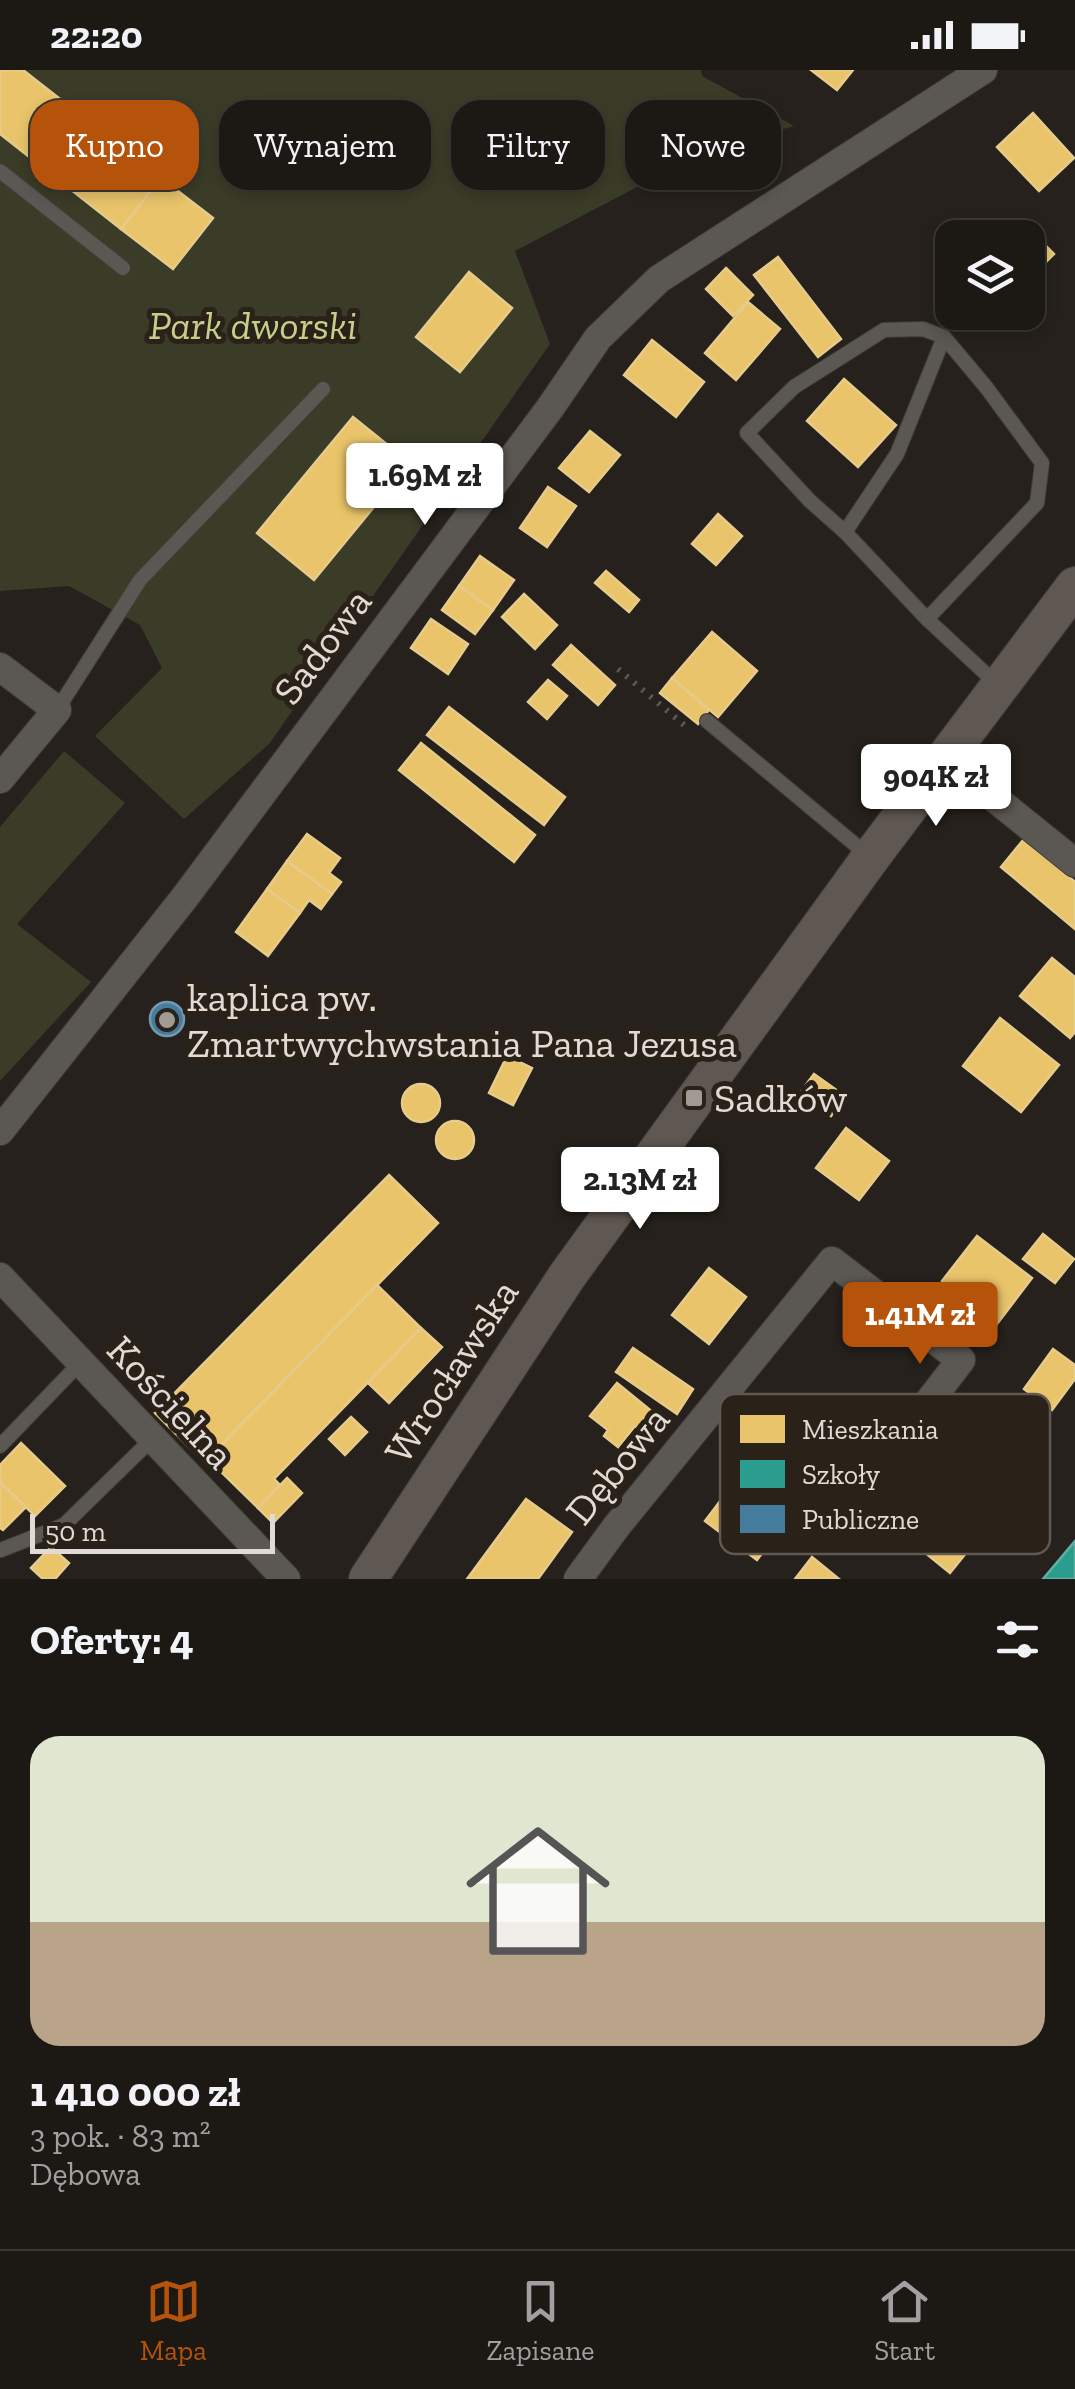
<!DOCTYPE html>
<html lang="pl">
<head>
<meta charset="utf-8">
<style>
  :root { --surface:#1c1915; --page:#292622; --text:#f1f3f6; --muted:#a0a0a0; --line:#3a3834; --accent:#b45309 }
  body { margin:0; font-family:"Zilla Slab",serif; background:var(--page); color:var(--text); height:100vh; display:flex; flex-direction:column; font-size:38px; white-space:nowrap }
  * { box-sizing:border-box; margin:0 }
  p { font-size:32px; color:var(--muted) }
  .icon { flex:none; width:55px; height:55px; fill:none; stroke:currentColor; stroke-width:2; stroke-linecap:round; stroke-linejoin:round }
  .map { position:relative; height:1509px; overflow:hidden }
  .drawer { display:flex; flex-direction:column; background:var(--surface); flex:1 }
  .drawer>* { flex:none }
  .hud { position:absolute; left:30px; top:30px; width:1015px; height:90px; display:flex; gap:20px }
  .tools { position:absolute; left:935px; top:150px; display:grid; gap:20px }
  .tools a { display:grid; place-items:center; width:110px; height:110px; border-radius:20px; background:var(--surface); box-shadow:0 5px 15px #0003,0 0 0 2px var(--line); font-size:50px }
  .scale { position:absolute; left:30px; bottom:25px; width:245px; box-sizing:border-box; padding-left:10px; border:5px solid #e1dad5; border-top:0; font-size:28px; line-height:35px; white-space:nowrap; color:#e1dad5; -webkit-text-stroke:8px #2a2118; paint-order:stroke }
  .price { position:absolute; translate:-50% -85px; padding:0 22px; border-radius:10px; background:#fff; color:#222; font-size:32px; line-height:65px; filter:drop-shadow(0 2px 5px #0008) }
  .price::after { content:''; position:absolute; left:50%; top:60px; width:30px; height:22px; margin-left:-15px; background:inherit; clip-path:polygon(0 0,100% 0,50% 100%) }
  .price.selected { background:var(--accent); color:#fff }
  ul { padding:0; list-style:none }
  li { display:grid; align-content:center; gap:20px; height:530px; padding:0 30px }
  li span { display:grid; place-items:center; height:310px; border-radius:30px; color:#555 }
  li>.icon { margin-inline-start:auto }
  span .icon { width:180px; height:180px; fill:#fffc; stroke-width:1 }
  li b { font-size:42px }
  h2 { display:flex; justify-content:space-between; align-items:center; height:120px; padding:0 30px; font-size:42px }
  .pill { padding:0 35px; border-radius:30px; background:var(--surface); box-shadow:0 5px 15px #0003,0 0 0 2px var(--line); font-size:35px; line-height:90px }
  .pill.selected { background:var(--accent); color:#fff }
  .status { display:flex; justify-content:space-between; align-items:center; height:70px; padding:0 50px; background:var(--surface); direction:ltr }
  .status svg { height:28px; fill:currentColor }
  .menu { display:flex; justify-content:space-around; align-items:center; height:140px; border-top:2px solid var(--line); background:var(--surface); font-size:28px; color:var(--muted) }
  .menu a { display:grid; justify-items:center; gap:5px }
  .menu .selected { color:var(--accent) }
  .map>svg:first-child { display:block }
</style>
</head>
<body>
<div class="status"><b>22:20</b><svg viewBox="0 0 49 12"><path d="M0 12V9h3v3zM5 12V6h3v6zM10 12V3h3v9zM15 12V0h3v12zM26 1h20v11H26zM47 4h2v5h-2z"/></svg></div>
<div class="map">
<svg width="1075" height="1509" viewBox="0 0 1075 1509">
  <rect width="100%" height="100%" fill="#26211c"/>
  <g fill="#3a3c27">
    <polygon points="0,0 701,0 702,6 794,56 702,83 515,181 550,274 269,674 184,749 95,666 162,598 140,555 69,516 0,521"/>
    <polygon points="64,681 125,733 17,854 91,912 0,1011 0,757"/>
  </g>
  <g fill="#e9c46a" stroke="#e7cb8a" stroke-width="2.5">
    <polygon points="0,0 23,0 161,108 121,159 0,64"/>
    <polygon points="811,0 853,0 837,20"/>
    <polygon points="1033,43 1074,88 1039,121 997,77"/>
    <polygon points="161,108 213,148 173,199 121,159"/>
    <polygon points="1032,162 1054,184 1029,209 1026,168"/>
    <polygon points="778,187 841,269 818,287 754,205"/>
    <polygon points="726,198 753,225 733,246 706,219"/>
    <polygon points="469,202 512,238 460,302 416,267"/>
    <polygon points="748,232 780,259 736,310 705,283"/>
    <polygon points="652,270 704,312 676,347 624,305"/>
    <polygon points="844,309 896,355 858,397 807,351"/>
    <polygon points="353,347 410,393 314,510 257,463"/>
    <polygon points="590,361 620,385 589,422 559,398"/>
    <polygon points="548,417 576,436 547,477 520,458"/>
    <polygon points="718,444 742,466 716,495 692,474"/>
    <polygon points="480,486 514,510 493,540 459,516"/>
    <polygon points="606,501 639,530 629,542 595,513"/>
    <polygon points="459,516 493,540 475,564 442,540"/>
    <polygon points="524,524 557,555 535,579 502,547"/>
    <polygon points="431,549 468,574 448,604 411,578"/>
    <polygon points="712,562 757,601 718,647 672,608"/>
    <polygon points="571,575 615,615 598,635 553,595"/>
    <polygon points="672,608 709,640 698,654 660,623"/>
    <polygon points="548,610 567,626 547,649 528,632"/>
    <polygon points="449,637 565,727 544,755 427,665"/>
    <polygon points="421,673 535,765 514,792 399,700"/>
    <polygon points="307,764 340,788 329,803 341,812 332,824 287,791"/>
    <polygon points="1024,769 1075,812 1075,859 1001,797"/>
    <polygon points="287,791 332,824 321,839 309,830 300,843 267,819"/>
    <polygon points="267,819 300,843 268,886 236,862"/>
    <polygon points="1052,888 1075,907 1075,962 1070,968 1020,926"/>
    <polygon points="1000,948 1059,995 1021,1042 963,996"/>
    <polygon points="507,986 532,998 513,1035 489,1023"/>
    <polygon points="814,1004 845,1026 831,1046 799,1024"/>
    <circle cx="421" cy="1033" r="19"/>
    <circle cx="455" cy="1070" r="19"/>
    <polygon points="846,1058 889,1091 859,1130 816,1098"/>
    <polygon points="389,1105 438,1153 204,1392 155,1343"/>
    <polygon points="1043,1164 1074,1189 1055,1213 1023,1189"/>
    <polygon points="977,1166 1032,1208 997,1254 942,1211"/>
    <polygon points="709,1198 746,1227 709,1274 672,1245"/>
    <polygon points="377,1215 421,1258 274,1409 280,1415 258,1438 208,1389"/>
    <polygon points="421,1258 442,1277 389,1333 368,1313"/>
    <polygon points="633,1278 693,1319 677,1344 616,1302"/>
    <polygon points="1053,1279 1075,1295 1075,1309 1052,1340 1024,1319"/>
    <polygon points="617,1313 655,1344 642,1361 635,1356 618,1377 604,1366 608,1360 590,1346"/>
    <polygon points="351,1347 367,1362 345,1385 329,1369"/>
    <polygon points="21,1373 65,1416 35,1446 0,1412 0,1395"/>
    <polygon points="746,1397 798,1436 757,1490 705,1451"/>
    <polygon points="287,1408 302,1423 273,1453 258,1438"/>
    <polygon points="0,1412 26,1437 3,1460 0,1458"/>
    <polygon points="924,1413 983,1462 950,1503 891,1455"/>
    <polygon points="526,1429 572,1462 538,1509 467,1509"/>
    <polygon points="51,1477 69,1493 55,1509 43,1509 31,1498"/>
    <polygon points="812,1487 839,1509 795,1509"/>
  </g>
  <polygon fill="#2a9d8f" stroke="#61afa4" stroke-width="2.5" points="1075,1471 1075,1509 1043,1509"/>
  <circle fill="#457b9d" stroke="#7498ae" stroke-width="2.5" cx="167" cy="949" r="17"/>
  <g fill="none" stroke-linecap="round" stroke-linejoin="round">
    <defs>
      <g id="service">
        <polyline points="0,101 123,198"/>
        <polyline points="845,462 810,431 747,363 794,317 884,260 923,259 944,267 897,384 845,462 927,549 999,616"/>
        <polyline points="927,549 1037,433 1042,393 986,317 944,267"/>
        <polyline points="57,640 140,510 323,319"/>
        <polyline points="707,651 870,787"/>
        <polyline points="0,1376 80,1293"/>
        <polyline points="1,1480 64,1455 151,1370"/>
      </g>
      <g id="minor">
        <polyline points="0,597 57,640 0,709"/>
        <polyline points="946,689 1075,793"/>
        <polyline points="0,1061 185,827 550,338 598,268 659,209 983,0"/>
        <polyline points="0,1207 286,1509"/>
        <polyline points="578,1509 616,1457 832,1191 961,1290 850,1434 720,1332"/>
      </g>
      <polyline id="secondary" points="368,1509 567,1206 871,787 1075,516"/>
    </defs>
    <use href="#service" stroke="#413c39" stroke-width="16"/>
    <use href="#minor" stroke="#413c39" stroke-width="30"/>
    <use href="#secondary" stroke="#413c39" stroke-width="40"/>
    <polyline stroke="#5c5855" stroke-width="6" stroke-dasharray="2.5 8" stroke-linecap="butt" points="618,599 684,655"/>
    <use href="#service" stroke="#5b5753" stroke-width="14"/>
    <use href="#minor" stroke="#5b5753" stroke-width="28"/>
    <use href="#secondary" stroke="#5f5752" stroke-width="38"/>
  </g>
  <g fill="#a09994" stroke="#2a2118" stroke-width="4">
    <circle cx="167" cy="950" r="10"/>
    <rect x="684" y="1018" width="20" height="20" rx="5"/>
  </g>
  <g text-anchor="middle" stroke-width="10" stroke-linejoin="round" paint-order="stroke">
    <g font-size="40" font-style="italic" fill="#c6cf8a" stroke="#2a2118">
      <text x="253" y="269">Park dworski</text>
    </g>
    <g font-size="40" fill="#e1dad5" stroke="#2a2118">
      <text transform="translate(322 576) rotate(-53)" y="14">Sadowa</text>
      <text transform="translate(451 1301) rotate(-57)" y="14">Wrocławska</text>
      <text transform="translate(171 1332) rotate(47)" y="14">Kościelna</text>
      <text transform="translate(617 1395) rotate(-51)" y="14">Dębowa</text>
    </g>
    <g font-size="40" fill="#e1dad5" stroke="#2a2118" text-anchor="start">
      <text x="187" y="941">kaplica pw.<tspan x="187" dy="46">Zmartwychwstania Pana Jezusa</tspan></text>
      <text x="714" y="1042">Sadków</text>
    </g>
  </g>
  <rect x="720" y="1324" width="330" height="160" rx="15" fill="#2a2118" stroke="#615851" stroke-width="2.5"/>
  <rect x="740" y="1345" width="45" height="28" fill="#e9c46a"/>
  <rect x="740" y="1390" width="45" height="28" fill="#2a9d8f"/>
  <rect x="740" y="1435" width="45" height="28" fill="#457b9d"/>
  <g font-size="28" fill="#e1dad5">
    <text x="802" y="1369">Mieszkania</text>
    <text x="802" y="1414">Szkoły</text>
    <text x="802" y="1459">Publiczne</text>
  </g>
</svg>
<div class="tools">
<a><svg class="icon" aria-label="layers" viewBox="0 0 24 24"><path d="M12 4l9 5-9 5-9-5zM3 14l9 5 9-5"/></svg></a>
</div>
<div class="scale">50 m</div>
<b class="price" style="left:425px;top:458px">1.69M zł</b>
<b class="price" style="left:936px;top:759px">904K zł</b>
<b class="price" style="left:640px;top:1162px">2.13M zł</b>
<b class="price selected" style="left:920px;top:1297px">1.41M zł</b>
<div class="hud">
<a class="pill selected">Kupno</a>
<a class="pill">Wynajem</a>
<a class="pill">Filtry</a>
<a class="pill">Nowe</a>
</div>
</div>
<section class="drawer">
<h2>Oferty: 4<svg class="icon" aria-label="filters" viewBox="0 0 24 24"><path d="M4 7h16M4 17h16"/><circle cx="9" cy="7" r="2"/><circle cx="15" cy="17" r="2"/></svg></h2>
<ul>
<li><span style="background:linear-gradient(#dfe7d0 60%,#b9a48a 0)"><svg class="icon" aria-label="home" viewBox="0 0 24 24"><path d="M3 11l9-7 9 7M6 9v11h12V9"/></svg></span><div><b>1 410 000 zł</b><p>3 pok. · 83 m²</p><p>Dębowa</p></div></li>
</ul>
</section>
<nav class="menu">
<a class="selected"><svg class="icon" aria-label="map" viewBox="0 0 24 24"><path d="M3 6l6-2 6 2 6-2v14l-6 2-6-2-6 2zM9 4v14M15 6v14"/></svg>Mapa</a>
<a><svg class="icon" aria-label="saved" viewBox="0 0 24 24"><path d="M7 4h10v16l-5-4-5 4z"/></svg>Zapisane</a>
<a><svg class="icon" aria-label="home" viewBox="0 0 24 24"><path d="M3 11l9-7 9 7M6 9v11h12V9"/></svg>Start</a>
</nav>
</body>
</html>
